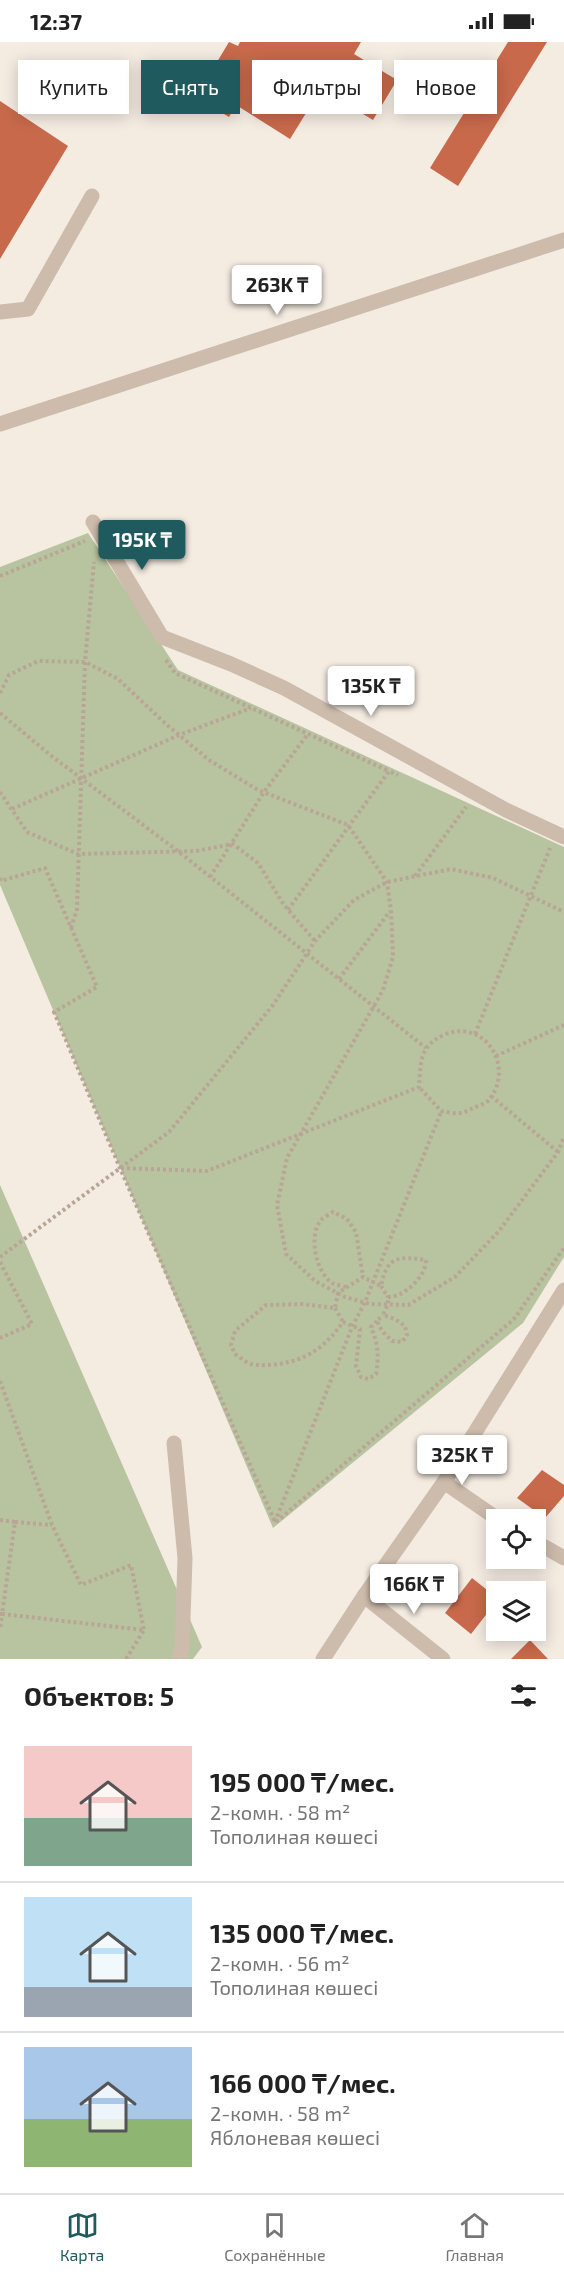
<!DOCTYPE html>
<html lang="ru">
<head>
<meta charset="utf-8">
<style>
  :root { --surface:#fff; --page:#f2f2f2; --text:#222; --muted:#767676; --line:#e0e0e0; --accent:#1f5a5e }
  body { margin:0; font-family:"Exo 2",sans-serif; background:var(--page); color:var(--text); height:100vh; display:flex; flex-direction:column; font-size:22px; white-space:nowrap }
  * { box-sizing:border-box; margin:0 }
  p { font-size:20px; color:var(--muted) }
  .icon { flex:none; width:33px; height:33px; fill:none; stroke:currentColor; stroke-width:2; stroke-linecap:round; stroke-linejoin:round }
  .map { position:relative; height:1617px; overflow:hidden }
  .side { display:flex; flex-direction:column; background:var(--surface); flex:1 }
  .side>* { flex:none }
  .guide { position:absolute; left:18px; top:18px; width:528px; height:54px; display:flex; gap:12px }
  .fabs { position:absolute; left:486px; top:1467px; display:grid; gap:12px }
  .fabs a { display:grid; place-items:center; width:60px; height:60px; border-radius:0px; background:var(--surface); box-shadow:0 3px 15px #0003; font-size:30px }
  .price { position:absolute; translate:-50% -51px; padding:0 14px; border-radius:6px; background:#fff; color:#222; font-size:20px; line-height:39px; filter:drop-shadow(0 2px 3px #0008) }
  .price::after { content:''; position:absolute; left:50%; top:36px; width:18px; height:14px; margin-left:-9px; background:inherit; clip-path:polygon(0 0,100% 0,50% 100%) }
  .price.active { background:var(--accent); color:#fff }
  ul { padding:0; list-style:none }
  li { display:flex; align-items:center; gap:18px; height:150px; padding:0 24px }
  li+li { border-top:2px solid var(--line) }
  li span { display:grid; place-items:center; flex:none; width:168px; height:120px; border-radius:0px; color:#555 }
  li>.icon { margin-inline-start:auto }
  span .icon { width:72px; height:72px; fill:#fffc; stroke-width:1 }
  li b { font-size:26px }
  h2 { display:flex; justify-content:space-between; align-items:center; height:72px; padding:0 24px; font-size:26px }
  .chip { padding:0 21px; border-radius:0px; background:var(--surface); box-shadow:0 3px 15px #0003; font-size:21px; line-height:54px }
  .chip.active { background:var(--accent); color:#fff }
  .status { display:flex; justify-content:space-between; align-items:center; height:42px; padding:0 30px; background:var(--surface); direction:ltr }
  .status svg { height:16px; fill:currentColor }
  .dock { display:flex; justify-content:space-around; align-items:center; height:84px; border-top:2px solid var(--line); background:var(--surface); font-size:16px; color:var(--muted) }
  .dock a { display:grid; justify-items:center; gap:3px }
  .dock .active { color:var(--accent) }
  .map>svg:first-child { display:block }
</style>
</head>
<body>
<div class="status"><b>12:37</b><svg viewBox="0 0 49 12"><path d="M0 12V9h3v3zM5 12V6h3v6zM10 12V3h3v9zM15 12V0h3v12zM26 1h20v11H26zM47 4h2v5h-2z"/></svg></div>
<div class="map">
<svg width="564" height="1617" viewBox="0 0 564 1617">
  <rect width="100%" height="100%" fill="#f4ebe1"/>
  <g fill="#b8c4a0">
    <polygon points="88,491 178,628 564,805 564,1215 523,1281 273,1486 0,843 0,525"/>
    <polygon points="0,1143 202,1605 193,1617 0,1617"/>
  </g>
  <g fill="#c8694b">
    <polygon points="229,0 238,4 240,0 361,0 354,12 397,38 373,78 321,47 290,97 236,63 229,75 196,55"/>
    <polygon points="508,0 547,0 458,144 430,126"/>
    <polygon points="0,59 68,104 0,217"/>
    <polygon points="542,1428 564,1443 564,1454 545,1476 517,1456"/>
    <polygon points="472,1536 496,1555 496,1560 471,1592 445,1571"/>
    <polygon points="530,1598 548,1617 511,1617"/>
  </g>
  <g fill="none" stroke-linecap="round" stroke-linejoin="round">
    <g stroke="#b9a596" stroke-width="4" stroke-dasharray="3 3" stroke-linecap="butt">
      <polyline points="0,534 85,499"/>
      <polyline points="166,618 175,631 389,729"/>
      <polyline points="0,651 9,633 38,619 85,620 118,637 167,683 209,718 258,748 348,783 387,840 391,869 393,915 383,948 287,1116 277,1163 286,1212 315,1239 345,1255 370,1262 408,1263 455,1235 499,1189 558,1110 564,1095"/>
      <polyline points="0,671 49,712 179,810 426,1006"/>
      <polyline points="0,750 27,790 78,812 196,809 233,802 258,821 284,863 315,899"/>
      <polyline points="12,767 179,693 251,666"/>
      <polyline points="415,834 466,765"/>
      <polyline points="210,835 264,750 308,692"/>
      <polyline points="0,836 1,839 45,826 97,945 54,970 120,1126 275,1480"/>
      <polyline points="288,868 389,729 398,733"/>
      <polyline points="71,886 77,867 85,620 94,520"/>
      <polyline points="339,937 390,869"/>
      <polyline points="475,992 550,806"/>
      <polyline points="496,1014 564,983"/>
      <polyline points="491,1054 558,1110 559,1108"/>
      <path d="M 121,1126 L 207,1129 L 419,1045 C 421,1019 419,1003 446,992 C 486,977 515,1026 489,1058 C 485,1062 478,1064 473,1066 C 469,1068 464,1071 460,1071 C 454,1072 447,1070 441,1069 L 419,1045"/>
      <polyline points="0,1215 169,1090 273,963 315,899 354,858 387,840 451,827 493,836 564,870"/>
      <polyline points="0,1220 32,1282 0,1296"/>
      <polyline points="381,1244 388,1255"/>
      <path d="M 346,1245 C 342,1244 336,1243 332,1241 C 316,1230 308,1194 321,1178 C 324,1175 330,1172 333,1170 L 347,1177 L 356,1190 L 363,1235"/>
      <polyline points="335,1266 343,1280"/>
      <path d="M 377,1279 L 371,1285 C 378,1301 379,1314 376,1332 L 368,1337 L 361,1335 L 356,1324 L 360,1287 L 343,1280 C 326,1304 309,1317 279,1322 C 270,1323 260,1324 251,1322 C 245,1320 240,1315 235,1312 L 231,1303 L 235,1289 L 266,1263 L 302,1262 L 335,1266 L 338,1251 L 363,1235 L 381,1244 C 387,1214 398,1214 426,1218 C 426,1235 404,1255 388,1255 L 388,1262 L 383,1273 L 395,1277 L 405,1284 L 407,1293 L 402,1300 L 392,1299 L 382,1289 L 377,1279 L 383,1273"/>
      <polyline points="0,1339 52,1483 81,1543 131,1523 144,1588"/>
      <polyline points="0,1478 15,1480 2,1572 144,1588 126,1617"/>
      <polyline points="15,1480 52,1483"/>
      <polyline points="275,1480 352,1285 365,1260 441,1070"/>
      <polyline points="276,1480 514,1277 564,1206"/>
      <polyline points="0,1572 2,1572 0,1587"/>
    </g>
    <g stroke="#cdbbac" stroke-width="15">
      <polyline points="0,270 28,267 92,154"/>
      <polyline points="0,382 564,198"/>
      <polyline points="93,480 162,595 231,622 284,646 506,768 564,795"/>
      <polyline points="174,1401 185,1516 182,1606 179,1617"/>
      <polyline points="444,1440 499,1478"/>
      <polyline points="536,1500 564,1516"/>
      <polyline points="364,1554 443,1617"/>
      <polyline points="323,1617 364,1554 444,1440 564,1248"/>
    </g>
  </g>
</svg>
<div class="fabs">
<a><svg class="icon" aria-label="locate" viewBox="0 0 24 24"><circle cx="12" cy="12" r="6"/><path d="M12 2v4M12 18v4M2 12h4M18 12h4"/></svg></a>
<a><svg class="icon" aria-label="layers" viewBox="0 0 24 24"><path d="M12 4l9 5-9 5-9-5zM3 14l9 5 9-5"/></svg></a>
</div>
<b class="price" style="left:277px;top:274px">263K ₸</b>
<b class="price active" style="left:142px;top:529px">195K ₸</b>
<b class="price" style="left:371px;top:675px">135K ₸</b>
<b class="price" style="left:462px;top:1444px">325K ₸</b>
<b class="price" style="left:414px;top:1573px">166K ₸</b>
<div class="guide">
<a class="chip">Купить</a>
<a class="chip active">Снять</a>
<a class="chip">Фильтры</a>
<a class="chip">Новое</a>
</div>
</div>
<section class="side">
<h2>Объектов: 5<svg class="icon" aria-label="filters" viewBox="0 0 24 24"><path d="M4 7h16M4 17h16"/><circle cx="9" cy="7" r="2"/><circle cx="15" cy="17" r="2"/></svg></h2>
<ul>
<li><span style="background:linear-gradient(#f6c9c9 60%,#7fa58c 0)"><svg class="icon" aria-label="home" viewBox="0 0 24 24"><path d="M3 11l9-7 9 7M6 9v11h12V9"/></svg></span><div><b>195 000 ₸/мес.</b><p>2-комн. · 58 m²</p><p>Тополиная көшесі</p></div></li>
<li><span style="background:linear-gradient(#bfe0f5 75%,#9aa5b1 0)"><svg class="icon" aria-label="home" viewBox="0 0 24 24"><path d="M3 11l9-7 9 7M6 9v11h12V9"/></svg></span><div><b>135 000 ₸/мес.</b><p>2-комн. · 56 m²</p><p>Тополиная көшесі</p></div></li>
<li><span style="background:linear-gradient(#a9c7e8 60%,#8fb573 0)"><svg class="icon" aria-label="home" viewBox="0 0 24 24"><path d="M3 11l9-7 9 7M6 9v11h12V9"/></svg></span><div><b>166 000 ₸/мес.</b><p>2-комн. · 58 m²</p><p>Яблоневая көшесі</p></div></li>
</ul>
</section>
<nav class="dock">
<a class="active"><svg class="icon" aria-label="map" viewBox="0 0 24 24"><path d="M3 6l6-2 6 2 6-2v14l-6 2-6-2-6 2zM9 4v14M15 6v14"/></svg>Карта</a>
<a><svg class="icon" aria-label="saved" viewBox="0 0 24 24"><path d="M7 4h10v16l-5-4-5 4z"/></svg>Сохранённые</a>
<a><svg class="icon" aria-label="home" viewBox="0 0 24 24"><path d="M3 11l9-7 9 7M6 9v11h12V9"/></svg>Главная</a>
</nav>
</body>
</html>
